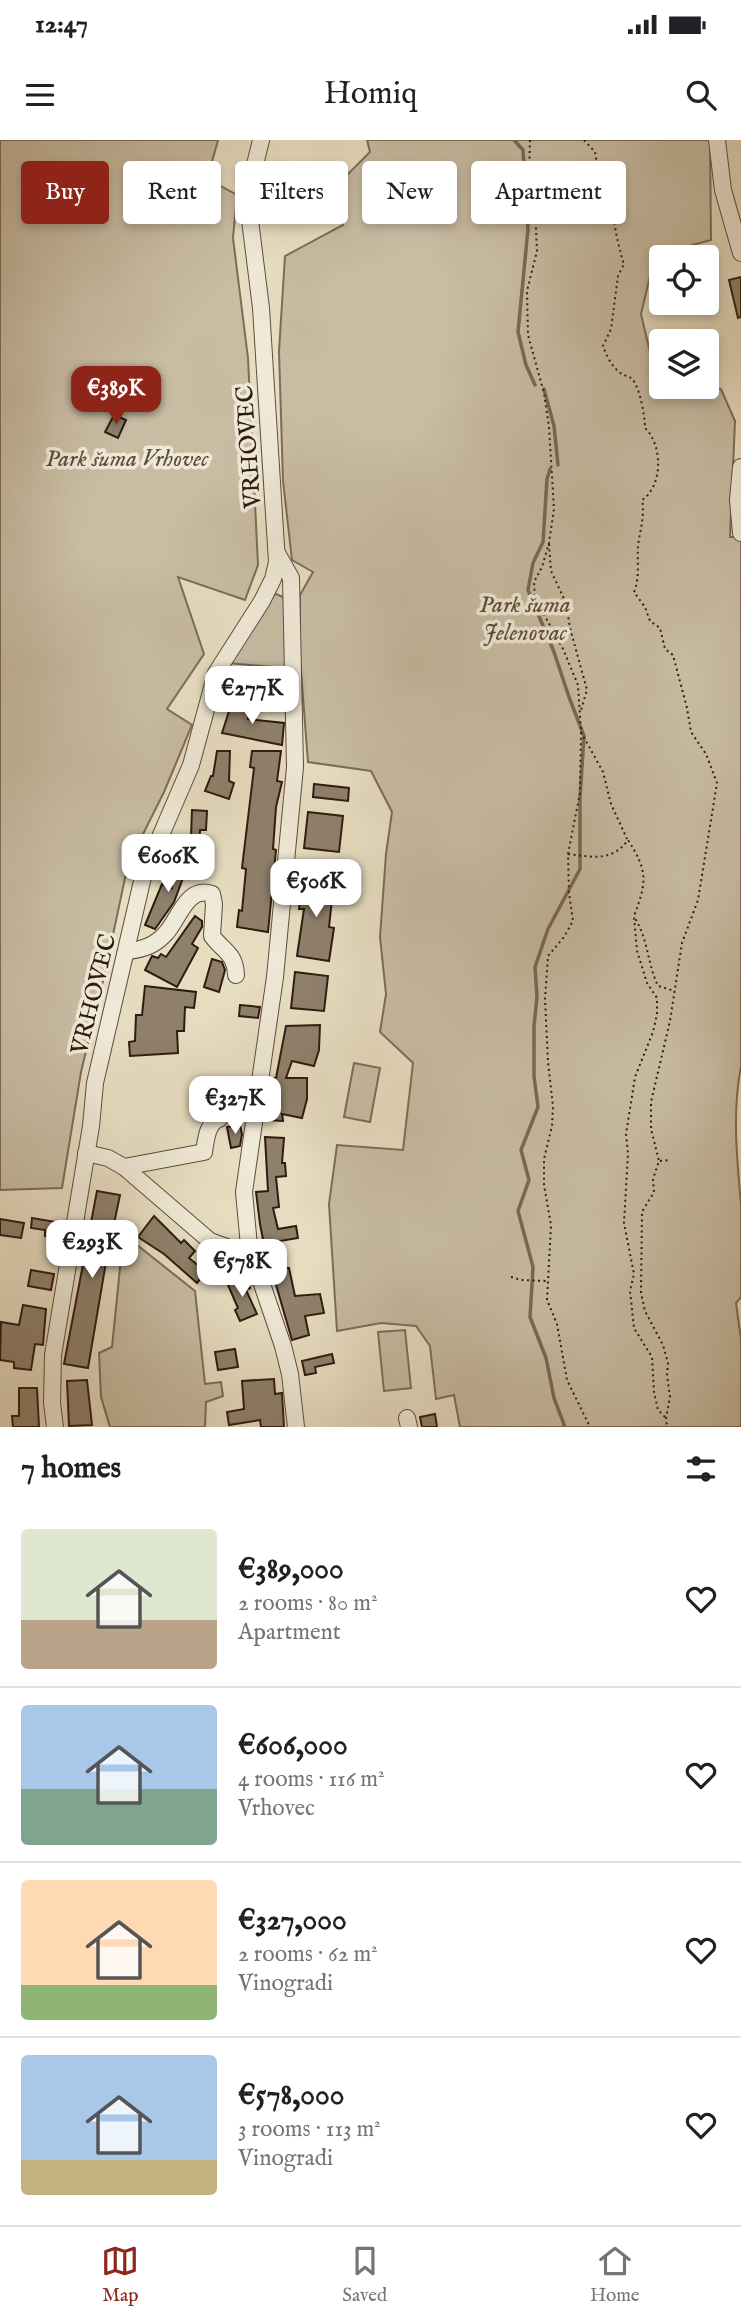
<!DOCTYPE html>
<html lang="en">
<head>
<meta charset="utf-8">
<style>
  :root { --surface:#fff; --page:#f6f6f6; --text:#202124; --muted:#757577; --line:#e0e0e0; --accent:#8f2418 }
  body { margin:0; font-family:"IM FELL English",serif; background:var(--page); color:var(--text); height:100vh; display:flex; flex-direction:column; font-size:26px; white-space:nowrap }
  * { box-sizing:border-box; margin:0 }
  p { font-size:23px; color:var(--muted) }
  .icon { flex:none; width:38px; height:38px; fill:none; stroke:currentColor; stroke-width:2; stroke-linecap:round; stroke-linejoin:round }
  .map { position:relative; height:1287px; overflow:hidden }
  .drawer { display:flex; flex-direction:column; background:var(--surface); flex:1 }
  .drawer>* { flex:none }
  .top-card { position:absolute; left:21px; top:21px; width:700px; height:63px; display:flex; gap:14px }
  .controls { position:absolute; left:649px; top:105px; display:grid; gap:14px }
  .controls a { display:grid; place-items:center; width:70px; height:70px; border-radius:7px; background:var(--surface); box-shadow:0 4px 10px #0003; font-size:35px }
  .price { position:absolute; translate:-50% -60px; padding:0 16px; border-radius:14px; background:#fff; color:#222; font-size:23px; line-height:46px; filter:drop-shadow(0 2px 4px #0008) }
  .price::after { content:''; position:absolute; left:50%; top:42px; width:21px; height:16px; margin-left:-10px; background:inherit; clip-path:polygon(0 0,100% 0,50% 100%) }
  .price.selected { background:var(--accent); color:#fff }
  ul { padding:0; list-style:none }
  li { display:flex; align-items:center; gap:21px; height:175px; padding:0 21px }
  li+li { border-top:2px solid var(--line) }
  li span { display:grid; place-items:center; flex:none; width:196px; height:140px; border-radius:7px; color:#555 }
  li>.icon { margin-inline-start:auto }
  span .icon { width:84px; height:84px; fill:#fffc; stroke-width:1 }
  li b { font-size:30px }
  h2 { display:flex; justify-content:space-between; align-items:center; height:84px; padding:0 21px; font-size:30px }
  .pill { padding:0 24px; border-radius:7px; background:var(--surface); box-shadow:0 4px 10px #0003; font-size:24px; line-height:63px }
  .pill.selected { background:var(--accent); color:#fff }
  .status { display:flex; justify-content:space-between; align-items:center; height:49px; padding:0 35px; background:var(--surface); direction:ltr }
  .status svg { height:19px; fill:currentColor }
  header { display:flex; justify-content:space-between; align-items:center; height:91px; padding:0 21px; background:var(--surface); font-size:32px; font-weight:600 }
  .menu { display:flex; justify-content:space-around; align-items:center; height:98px; border-top:2px solid var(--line); background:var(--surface); font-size:19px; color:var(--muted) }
  .menu a { display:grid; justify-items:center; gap:4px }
  .menu .selected { color:var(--accent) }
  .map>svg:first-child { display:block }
</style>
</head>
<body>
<div class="status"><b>12:47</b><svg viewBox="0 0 49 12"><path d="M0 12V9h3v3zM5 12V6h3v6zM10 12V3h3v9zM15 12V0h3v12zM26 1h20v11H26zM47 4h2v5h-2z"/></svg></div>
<header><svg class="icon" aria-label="menu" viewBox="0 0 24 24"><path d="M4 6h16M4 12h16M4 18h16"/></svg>Homiq<svg class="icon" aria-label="search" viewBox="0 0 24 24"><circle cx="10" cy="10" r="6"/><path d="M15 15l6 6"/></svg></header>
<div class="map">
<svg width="741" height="1287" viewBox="0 0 741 1287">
  <rect width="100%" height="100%" fill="#e7ddc1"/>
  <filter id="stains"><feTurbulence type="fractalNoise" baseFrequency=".00286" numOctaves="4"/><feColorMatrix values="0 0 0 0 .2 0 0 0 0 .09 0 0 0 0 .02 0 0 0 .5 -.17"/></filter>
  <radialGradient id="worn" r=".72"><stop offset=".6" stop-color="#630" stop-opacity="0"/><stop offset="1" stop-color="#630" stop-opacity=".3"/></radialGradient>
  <g fill="#c8bca3" stroke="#7c6c5a" stroke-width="2">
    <polygon points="0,0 218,0 210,29 219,45 237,55 233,98 248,218 258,425 245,460 178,437 204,514 167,569 192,585 164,652 128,724 104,837 81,932 62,1048 0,1050"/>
    <path d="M 367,0 L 710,0 L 711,100 L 655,115 L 641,174 L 658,246 L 707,245 L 721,249 L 735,281 L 730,397 L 741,397 L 741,926 C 732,973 737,1019 741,1065 C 741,1096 741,1126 741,1157 L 736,1163 L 741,1199 L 741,1287 L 460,1287 L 454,1255 L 436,1259 L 430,1206 L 416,1186 L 381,1183 L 337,1191 L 329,1064 L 337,1005 L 403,1010 L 413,923 L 380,892 L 386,854 L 380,797 L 386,714 L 392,672 L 371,631 L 308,622 L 300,519 L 300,455 L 313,432 L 292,420 L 283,341 L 279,211 L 285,116 L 343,85 L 337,45 L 370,12 Z"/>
    <polygon points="276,454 283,457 285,461 286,528 226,523 272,456"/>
    <polygon points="354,923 380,928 370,982 344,977"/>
    <polygon points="127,1097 195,1151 205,1244 221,1242 223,1256 206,1262 205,1287 110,1287 101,1257 99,1213 112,1207 123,1098"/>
    <polygon points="405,1190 411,1248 384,1251 378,1192"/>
  </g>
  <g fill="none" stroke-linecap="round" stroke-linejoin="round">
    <g stroke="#796856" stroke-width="3.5">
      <polyline points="514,0 523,10 528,89 518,192 526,225 535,245"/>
      <polyline points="544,249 554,286 558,325"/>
      <polyline points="550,329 547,339 543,402 533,423 528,450 554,512 569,557 584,596 580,658 580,729 548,789 535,827 537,857 534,886 534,936 538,967 521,1010 529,1040 518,1071 533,1127 530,1177 546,1218 554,1258 565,1287"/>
    </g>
  </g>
  <g fill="#8f806c" stroke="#301b10" stroke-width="2">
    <polygon points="741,137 741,177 738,178 729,140"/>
    <polygon points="114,275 126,280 118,298 105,292"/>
    <polygon points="253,534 271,535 269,555 252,553"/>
    <polygon points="232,562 252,567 248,579 284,583 282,605 222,593"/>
    <polygon points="217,611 230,611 229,641 234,643 229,659 205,651 211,636 213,636"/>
    <polygon points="252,611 281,611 277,641 282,642 276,667 273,709 276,710 268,792 237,787 239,770 242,771 246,729 242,728 254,628 250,627"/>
    <polygon points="314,644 349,648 348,661 313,657"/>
    <polygon points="192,670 207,671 206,690 200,690 199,716 184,716 184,697 191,697"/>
    <polygon points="308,672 343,676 339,712 304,708"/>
    <polygon points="173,719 188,720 188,739 183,738 174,762 155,789 145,785 162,744 172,748"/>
    <polygon points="303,738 334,741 329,787 334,788 329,821 297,816 304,769 299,769"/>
    <polygon points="195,776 202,781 202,787 192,804 198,808 177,847 145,830 152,816 158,818 161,814 166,817"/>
    <polygon points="212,819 222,822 225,830 219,852 204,847"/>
    <polygon points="295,832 328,836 324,871 291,868"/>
    <polygon points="145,846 196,852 194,868 185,867 184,891 177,891 178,913 130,916 129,902 135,901 136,875 142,875"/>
    <polygon points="240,865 260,867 258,878 239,876"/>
    <polygon points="320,885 319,910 314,926 292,921 286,938 307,938 307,959 302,978 282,974 283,981 269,980 274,938 276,938 286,886"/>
    <polygon points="240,946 241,962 229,963 228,947"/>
    <polygon points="240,985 242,994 240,1006 231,1008 227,987"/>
    <polygon points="265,997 284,998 282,1023 285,1023 286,1036 276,1037 279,1067 273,1068 278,1089 296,1086 298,1098 280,1101 286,1128 289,1128 295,1156 320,1154 324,1173 305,1176 309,1195 292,1200 270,1124 268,1125 260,1084 256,1052 268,1051"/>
    <polygon points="97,1051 120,1055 106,1122 88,1228 64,1224"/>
    <polygon points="154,1076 181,1103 184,1100 195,1111 189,1118 206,1132 197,1143 164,1114 138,1097"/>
    <polygon points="32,1078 56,1082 54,1097 45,1096 45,1090 31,1088"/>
    <polygon points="0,1079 24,1083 21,1098 0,1095"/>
    <polygon points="31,1130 54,1134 51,1150 28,1146"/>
    <polygon points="245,1137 250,1148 246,1150 257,1174 240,1181 235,1170 238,1168 228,1145"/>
    <polygon points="23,1165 46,1169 43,1205 35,1204 31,1230 14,1228 14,1222 0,1220 1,1182 19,1185"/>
    <polygon points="235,1209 238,1227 218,1230 215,1212"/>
    <polygon points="332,1214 334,1223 315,1227 316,1233 305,1235 302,1221"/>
    <polygon points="274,1239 275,1254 282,1253 284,1287 261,1287 260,1280 229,1285 227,1272 244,1269 242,1241"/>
    <polygon points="87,1240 92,1285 69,1286 67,1241"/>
    <polygon points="19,1248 37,1248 39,1287 13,1287 12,1276 19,1276"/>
    <polygon points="435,1274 437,1287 422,1287 420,1277"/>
  </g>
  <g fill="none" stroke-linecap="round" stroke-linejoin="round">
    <defs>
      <g id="minor">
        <polyline points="717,0 723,50 741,113"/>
        <polyline points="250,45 259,43 277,34 278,31"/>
        <polyline points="741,327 738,360 741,393"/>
        <polyline points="277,413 291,438 295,627 275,837 244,1052 249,1106 283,1206 290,1234 296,1287"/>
        <path d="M 127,811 C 142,810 156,805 166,793 C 179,779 187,745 212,754 L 214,764 L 212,796 C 224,812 235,813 236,835"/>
        <polyline points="86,1013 108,1018 124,1027 210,1101 232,1109 249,1106"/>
        <path d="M 124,1027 L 204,1012 C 206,1000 207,983 219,979"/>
        <polyline points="407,1278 409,1287"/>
        <polyline points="55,1287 52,1263 53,1215 91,986 95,943 143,737 191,625 216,533 262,461 273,439 277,422 261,168 249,72 250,45 261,0"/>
      </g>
    </defs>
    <use href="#minor" stroke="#5e4c3c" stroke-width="18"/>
    <g stroke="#301b10" stroke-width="2" stroke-dasharray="2 3.5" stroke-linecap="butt">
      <polyline points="530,0 529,34 535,68 537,111 527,151 528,195 544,253 549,287 554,369 549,403 542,427 534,442 535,458 563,509 578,545 581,592 580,653 568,714 569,753 573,781 564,797 548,816 545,859 548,922 553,966 552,986 544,1019 544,1045 551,1085 547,1160 557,1184 567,1240 590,1287"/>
      <path d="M 584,0 L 595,12 L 598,30 L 619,50 L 621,64 C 619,67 616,69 614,73 C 612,79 621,117 624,124 L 618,136 L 611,189 L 603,206 C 606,215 613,229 622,234 C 625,236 629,236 632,239 C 640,247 645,277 645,288 C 663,305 663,346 642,360 C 645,376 640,390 638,406 C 637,421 640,438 634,452 L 645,467 L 650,481 L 660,488 L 665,509 L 673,515 L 687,568 L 691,592 L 706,614 L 717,643 L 698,760 L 682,803 L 670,881 L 651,962 L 651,989 L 659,1021 L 653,1039 L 654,1052 L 642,1072 L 641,1153 L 645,1171 L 663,1205 L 668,1223 L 667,1235 L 670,1257 L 666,1278 L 667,1287"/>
      <polyline points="549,404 551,431 566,463 570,488 587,550 581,570"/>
      <polyline points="581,592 603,632 611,664 627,699"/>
      <path d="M 568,714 C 592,717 612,722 628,700 C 648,731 647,742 634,776"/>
      <polyline points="660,1021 669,1020"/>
      <polyline points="511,1137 521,1140 547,1141"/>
      <path d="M 665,1277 L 658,1270 L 654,1252 L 652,1217 L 634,1188 L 630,1151 L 634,1134 L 624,1083 L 628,1013 L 626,994 L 635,937 L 653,892 L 657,874 L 657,858 L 647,843 L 637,811 L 634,777 C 648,797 647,823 658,846 L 675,851"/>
    </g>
    <use href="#minor" stroke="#efe9d7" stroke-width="16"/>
  </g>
  <g text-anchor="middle" stroke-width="7" stroke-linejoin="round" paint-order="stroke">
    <g font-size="24" fill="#301b10" stroke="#efe9d7">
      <text transform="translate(248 307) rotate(-94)" y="8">VRHOVEC</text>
      <text transform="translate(93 854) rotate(-76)" y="8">VRHOVEC</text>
    </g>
    <g font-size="24" font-style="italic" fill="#5e4b3c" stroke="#efe9d7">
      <text x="127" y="326">Park šuma Vrhovec</text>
      <text x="525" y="472">Park šuma<tspan x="525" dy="28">Jelenovac</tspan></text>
    </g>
  </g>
  <rect width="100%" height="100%" filter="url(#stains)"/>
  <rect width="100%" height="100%" fill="url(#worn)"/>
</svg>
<div class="controls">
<a><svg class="icon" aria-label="locate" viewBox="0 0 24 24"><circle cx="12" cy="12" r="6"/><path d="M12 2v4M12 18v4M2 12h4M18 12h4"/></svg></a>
<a><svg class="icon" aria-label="layers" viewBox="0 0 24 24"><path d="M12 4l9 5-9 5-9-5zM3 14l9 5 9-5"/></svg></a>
</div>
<b class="price selected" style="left:116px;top:286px">€389K</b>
<b class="price" style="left:252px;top:586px">€277K</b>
<b class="price" style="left:168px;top:754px">€606K</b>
<b class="price" style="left:316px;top:779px">€506K</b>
<b class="price" style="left:235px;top:996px">€327K</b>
<b class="price" style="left:92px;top:1140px">€293K</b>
<b class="price" style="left:242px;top:1159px">€578K</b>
<div class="top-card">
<a class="pill selected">Buy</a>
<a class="pill">Rent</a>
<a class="pill">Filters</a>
<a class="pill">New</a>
<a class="pill">Apartment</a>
</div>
</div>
<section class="drawer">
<h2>7 homes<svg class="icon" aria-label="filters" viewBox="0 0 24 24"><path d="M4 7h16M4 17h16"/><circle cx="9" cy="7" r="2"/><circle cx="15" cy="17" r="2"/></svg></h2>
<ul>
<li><span style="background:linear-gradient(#dfe7d0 65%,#b9a48a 0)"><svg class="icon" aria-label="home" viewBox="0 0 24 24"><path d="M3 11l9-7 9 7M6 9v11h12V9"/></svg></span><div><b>€389,000</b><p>2 rooms · 80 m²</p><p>Apartment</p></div><svg class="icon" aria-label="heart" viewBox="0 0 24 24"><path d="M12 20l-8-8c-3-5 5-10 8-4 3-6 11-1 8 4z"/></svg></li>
<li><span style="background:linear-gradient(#a9c7e8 60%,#7fa58c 0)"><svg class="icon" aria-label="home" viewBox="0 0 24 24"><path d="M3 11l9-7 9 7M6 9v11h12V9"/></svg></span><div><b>€606,000</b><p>4 rooms · 116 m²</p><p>Vrhovec</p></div><svg class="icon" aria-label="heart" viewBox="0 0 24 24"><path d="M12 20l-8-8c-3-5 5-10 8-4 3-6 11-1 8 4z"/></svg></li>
<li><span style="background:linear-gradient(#ffd9b3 75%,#8fb573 0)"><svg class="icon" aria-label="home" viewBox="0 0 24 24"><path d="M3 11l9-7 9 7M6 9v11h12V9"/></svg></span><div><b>€327,000</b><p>2 rooms · 62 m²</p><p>Vinogradi</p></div><svg class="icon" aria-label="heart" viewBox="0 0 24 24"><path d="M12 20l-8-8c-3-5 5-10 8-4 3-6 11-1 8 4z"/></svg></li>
<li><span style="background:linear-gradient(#a9c7e8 75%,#c2b280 0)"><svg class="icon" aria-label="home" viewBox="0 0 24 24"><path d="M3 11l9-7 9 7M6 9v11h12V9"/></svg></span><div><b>€578,000</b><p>3 rooms · 113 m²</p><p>Vinogradi</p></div><svg class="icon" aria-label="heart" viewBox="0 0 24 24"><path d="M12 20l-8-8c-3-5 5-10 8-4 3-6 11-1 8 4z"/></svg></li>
</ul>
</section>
<nav class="menu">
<a class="selected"><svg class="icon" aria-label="map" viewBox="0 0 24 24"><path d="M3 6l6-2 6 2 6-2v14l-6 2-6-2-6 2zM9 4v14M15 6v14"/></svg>Map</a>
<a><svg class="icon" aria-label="saved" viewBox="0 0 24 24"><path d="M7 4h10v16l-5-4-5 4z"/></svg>Saved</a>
<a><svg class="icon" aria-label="home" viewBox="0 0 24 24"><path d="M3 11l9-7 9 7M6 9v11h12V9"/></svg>Home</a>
</nav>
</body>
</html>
